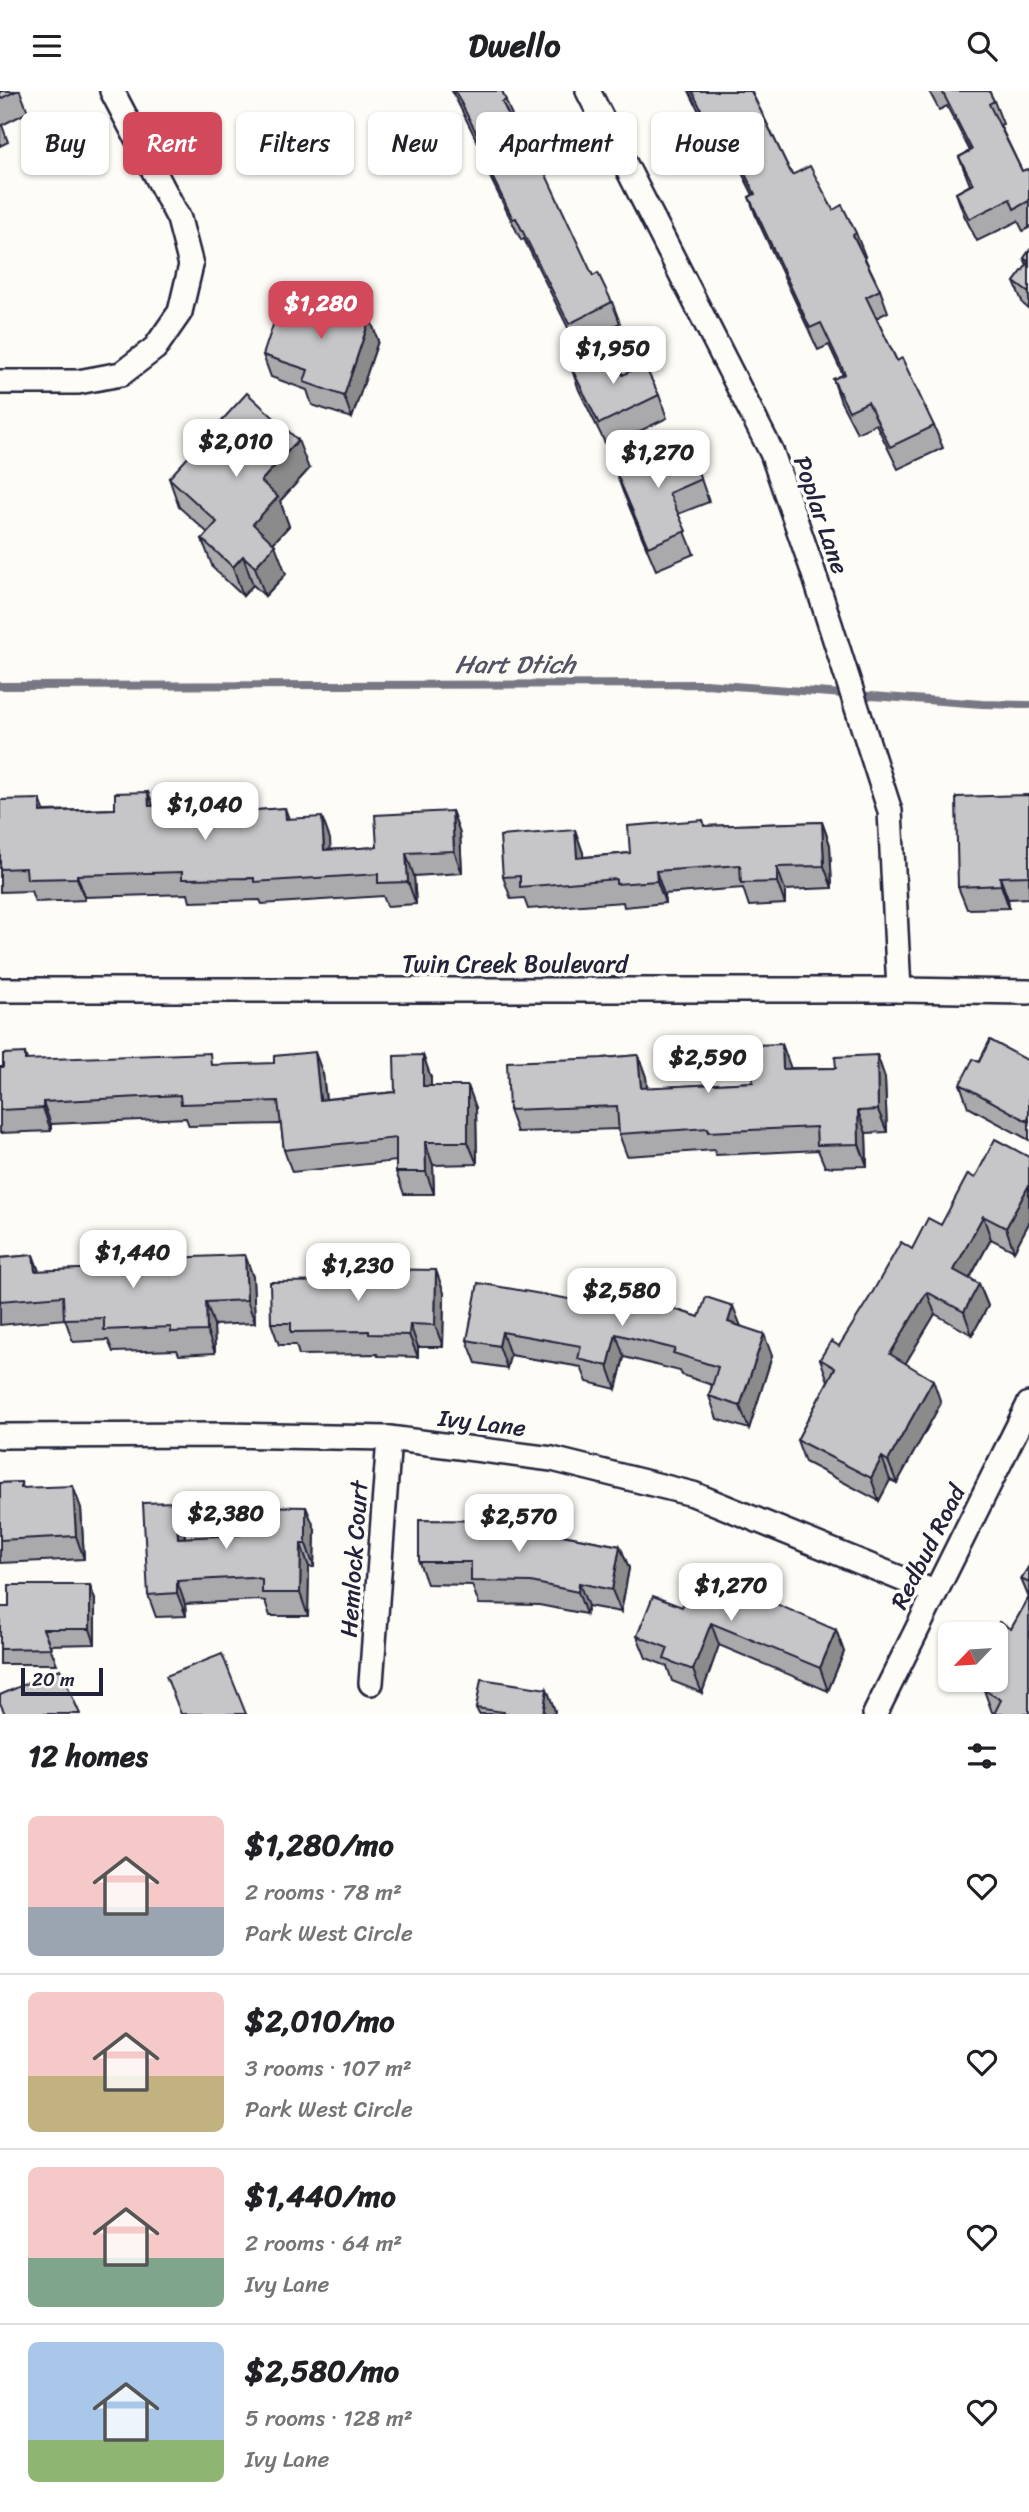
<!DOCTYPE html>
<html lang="en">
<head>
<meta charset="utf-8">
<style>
  :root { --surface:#fff; --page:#f2f2f2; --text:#202124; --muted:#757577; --line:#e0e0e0; --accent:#d1495b }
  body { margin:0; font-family:Sriracha,sans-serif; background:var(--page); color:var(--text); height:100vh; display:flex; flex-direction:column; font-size:26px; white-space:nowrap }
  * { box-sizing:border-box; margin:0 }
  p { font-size:23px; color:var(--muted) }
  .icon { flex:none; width:38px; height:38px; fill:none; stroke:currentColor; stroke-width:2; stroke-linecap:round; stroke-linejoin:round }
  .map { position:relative; height:1623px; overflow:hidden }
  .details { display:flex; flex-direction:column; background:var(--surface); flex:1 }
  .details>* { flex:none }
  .hud { position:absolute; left:21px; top:21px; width:987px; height:63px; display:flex; gap:14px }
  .needle { width:46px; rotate:245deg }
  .controls { position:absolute; left:938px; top:1531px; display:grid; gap:14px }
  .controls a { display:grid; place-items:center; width:70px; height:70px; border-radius:10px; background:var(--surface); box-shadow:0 2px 5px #0004; font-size:35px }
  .scale { position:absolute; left:21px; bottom:18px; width:82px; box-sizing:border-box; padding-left:7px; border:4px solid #22223b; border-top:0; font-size:19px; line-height:24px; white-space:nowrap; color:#22223b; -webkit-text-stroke:5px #fdfcf7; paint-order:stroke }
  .price { position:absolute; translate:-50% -60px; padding:0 16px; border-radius:14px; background:#fff; color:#222; font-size:23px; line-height:46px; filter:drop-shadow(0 2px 4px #0008) }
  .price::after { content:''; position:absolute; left:50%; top:42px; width:21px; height:16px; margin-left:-10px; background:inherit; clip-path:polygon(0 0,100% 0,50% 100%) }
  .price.active { background:var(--accent); color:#fff }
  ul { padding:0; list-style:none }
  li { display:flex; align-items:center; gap:21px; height:175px; padding:0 28px }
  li+li { border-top:2px solid var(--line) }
  li span { display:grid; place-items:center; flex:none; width:196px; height:140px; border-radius:10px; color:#555 }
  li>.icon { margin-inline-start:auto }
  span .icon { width:84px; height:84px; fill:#fffc; stroke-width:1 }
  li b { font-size:30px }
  h2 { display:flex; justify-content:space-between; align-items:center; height:84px; padding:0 28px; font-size:30px }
  .chip { padding:0 24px; border-radius:10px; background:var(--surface); box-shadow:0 2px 5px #0004; font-size:24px; line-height:63px }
  .chip.active { background:var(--accent); color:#fff }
  header { display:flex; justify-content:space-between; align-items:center; height:91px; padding:0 28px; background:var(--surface); font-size:32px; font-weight:800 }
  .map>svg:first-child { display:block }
</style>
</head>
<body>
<header><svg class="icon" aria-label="menu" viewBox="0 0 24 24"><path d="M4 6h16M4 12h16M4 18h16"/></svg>Dwello<svg class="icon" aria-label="search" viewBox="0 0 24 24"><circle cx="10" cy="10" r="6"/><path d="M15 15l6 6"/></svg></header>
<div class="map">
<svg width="1029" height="1623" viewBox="0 0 1029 1623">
  <rect width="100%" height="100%" fill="#fdfcf7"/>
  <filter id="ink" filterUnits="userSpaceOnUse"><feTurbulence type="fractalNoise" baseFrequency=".0143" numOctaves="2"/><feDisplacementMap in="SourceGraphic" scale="14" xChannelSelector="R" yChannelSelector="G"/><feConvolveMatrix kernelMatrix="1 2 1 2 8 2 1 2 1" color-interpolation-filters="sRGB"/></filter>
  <g filter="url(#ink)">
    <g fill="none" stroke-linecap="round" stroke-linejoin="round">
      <polyline stroke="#787885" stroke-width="8" points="0,595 705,593 982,613 1029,614"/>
      <defs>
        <g id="street">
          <polyline points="588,0 772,362 812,477 890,720 899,899"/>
          <polyline points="0,291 78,291 121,283 155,257 180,221 191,174 179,128 112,0"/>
          <polyline points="0,899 899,899 1029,901"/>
          <polyline points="0,1345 224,1344 389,1347 552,1368 693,1403 934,1501"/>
          <polyline points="371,1592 389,1347"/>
          <polyline points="875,1623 1029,1313"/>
        </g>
      </defs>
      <use href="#street" stroke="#22223b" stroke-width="28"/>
      <use href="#street" stroke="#fdfcf7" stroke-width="23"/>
    </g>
    <g fill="#aaaaac" stroke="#22223b" stroke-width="2">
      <polygon points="0,0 20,0 28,21 2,34 8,51 0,55"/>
      <polygon points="452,0 502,0 514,30 511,31 527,61 593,185 612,211 620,232 576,253 524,148 521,149 490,86 482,65 484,64"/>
      <polygon points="689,0 751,0 792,84 833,119 856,142 865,165 864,165 880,199 888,221 876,227 897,270 934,335 943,357 898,378 876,333 857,342 841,311 833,288 843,284 829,254 818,259 757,128 749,106 753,104 737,72 727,78"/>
      <polygon points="929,0 989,0 994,10 1003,33 1000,34 1022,80 1029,81 1029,137 1023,140 1018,130 977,150 964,124 956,102 970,94 959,66 970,60 947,15 939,19"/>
      <polygon points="1029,160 1029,218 1023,213 1014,191 1027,174 1024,167"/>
      <polygon points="350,220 370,227 378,250 352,327 312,314 307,299 271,286 263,264 299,236"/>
      <polygon points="571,276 659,304 667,327 607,356 579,299"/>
      <polygon points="309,378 280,410 289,435 273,452 286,483 265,505 253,494 243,505 213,477 202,448 208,442 179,416 169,387"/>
      <polygon points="615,379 701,388 709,411 678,423 694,463 656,479 623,401"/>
      <polygon points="148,701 153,715 214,713 217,722 285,717 289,728 330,748 330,759 377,756 452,720 460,742 462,782 414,785 416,813 387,815 383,805 262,813 260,809 190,811 188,803 85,806 85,809 35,811 31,800 0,801 0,709 45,720 115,718"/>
      <polygon points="1029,704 1029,807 1008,808 1009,817 967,818 958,796"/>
      <polygon points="703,729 705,735 822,731 830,754 832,797 785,799 785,813 749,815 743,797 664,803 665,812 624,816 623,811 528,818 524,807 511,808 503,786 575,739 583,762 583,766 630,762"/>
      <polygon points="782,953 790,977 836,977 877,964 885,987 887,1041 866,1042 867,1075 825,1076 818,1059 716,1064 715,1059 627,1065 619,1043 619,1038 517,1041 509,1019 603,967 638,964 646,986 647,997 753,991"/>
      <polygon points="25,962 27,969 214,974 323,983 326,1008 395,1001 423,964 431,987 431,995 468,995 476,1017 477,1073 433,1074 434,1103 404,1103 396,1081 396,1070 292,1081 284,1059 281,1033 189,1035 186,1027 51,1033 51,1040 0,1042 0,976 3,976"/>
      <polygon points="1029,970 1029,1049 968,1016 960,993 979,971"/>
      <polygon points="1029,1066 1029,1132 1014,1160 991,1148 970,1187 979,1193 988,1215 972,1244 935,1223 905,1273 941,1312 897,1392 890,1389 879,1410 805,1371 797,1349 828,1290 820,1268 839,1255 912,1158 941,1134 975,1087"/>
      <polygon points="33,1164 39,1180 168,1174 245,1164 253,1186 255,1232 214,1234 215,1262 179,1264 177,1259 113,1261 108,1249 73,1251 65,1228 0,1234 0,1167"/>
      <polygon points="631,1189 637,1206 699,1226 741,1235 772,1265 749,1338 717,1328 709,1305 712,1294 682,1284 680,1280 624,1266 616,1298 587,1291 581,1276 510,1264 507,1277 476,1272 467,1249 592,1212"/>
      <polygon points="444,1202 443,1256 418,1256 418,1266 378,1265 377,1263 299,1264 296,1254 279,1254 271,1232"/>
      <polygon points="21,1391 23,1397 81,1417 84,1468 0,1472 0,1392"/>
      <polygon points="184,1433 185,1447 240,1444 254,1441 315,1438 314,1476 309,1476 308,1525 270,1525 265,1510 258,1509 185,1513 186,1525 156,1526 148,1504"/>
      <polygon points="516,1435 620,1455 629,1477 621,1521 588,1515 586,1523 539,1514 479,1513 472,1494 427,1493 419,1471"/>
      <polygon points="1029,1475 1029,1623 994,1622 992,1621 984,1599 996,1589 996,1544 1011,1538 1029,1507 1021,1488"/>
      <polygon points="90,1494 95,1509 95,1553 49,1554 57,1573 0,1573 0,1516 9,1516"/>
      <polygon points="682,1516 836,1539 844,1561 828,1600 719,1554 702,1602 672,1590 667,1575 646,1567 637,1545"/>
      <polygon points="547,1598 555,1620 554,1623 479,1623 476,1617"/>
    </g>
    <g fill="#8b8b8c" stroke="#22223b" stroke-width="2">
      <polygon points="345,206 354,229 341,217"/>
      <polygon points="370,227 378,250 352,327 344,305"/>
      <polygon points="298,349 309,378 280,410 289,435 264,462 253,433 261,390"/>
      <polygon points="275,454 286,483 265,505 255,476"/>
      <polygon points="243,465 253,494 243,505 233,476"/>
      <polygon points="148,701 157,724 149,715"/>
      <polygon points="40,708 48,730 40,721"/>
      <polygon points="452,720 460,742 462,782 454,760"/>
      <polygon points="322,726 330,748 332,781 324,759"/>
      <polygon points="822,731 830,754 832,797 824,775"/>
      <polygon points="575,739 583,762 585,789 577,767"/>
      <polygon points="406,762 414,785 416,813 408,791"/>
      <polygon points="777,776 785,799 785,813 777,791"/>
      <polygon points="656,780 664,803 665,812 657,790"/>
      <polygon points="77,784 85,806 85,809 77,787"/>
      <polygon points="1000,786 1008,808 1009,817 1001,794"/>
      <polygon points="782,953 790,975 791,1000 783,978"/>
      <polygon points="315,961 323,983 328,1031 320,1009"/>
      <polygon points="423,964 431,987 431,1017 423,995"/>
      <polygon points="638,964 646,986 649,1019 641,997"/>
      <polygon points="877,964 885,987 887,1041 878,1019"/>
      <polygon points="468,995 476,1017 477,1073 468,1051"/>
      <polygon points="43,1011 51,1033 51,1040 43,1017"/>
      <polygon points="858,1020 866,1042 867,1075 859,1053"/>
      <polygon points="425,1051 433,1074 434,1103 426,1081"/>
      <polygon points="1029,1094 1029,1132 1014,1160 1006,1137"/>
      <polygon points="983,1125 991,1148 962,1201 954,1179"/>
      <polygon points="33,1164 41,1187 35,1180"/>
      <polygon points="245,1164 253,1186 255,1232 247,1209"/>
      <polygon points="436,1179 444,1202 443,1256 435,1234"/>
      <polygon points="631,1189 639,1212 628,1203"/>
      <polygon points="979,1193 988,1215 972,1244 964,1221"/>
      <polygon points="927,1201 935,1223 898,1285 890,1263"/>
      <polygon points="206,1211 214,1234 215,1262 207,1240"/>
      <polygon points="733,1215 742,1238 728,1231"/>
      <polygon points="410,1233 418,1256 418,1266 409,1244"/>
      <polygon points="502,1241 510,1264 507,1277 499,1255"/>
      <polygon points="616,1243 624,1266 616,1298 608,1275"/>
      <polygon points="764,1243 772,1265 749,1338 740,1315"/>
      <polygon points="933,1289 941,1312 897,1392 888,1370"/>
      <polygon points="882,1366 890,1389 879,1410 871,1387"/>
      <polygon points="73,1395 81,1417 84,1468 76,1445"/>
      <polygon points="176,1411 184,1433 186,1470 178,1447"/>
      <polygon points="306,1416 315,1438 314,1476 306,1453"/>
      <polygon points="301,1453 309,1476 308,1525 300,1502"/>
      <polygon points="620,1455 629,1477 621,1521 612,1499"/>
      <polygon points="177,1490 185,1513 186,1525 177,1502"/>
      <polygon points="579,1492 588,1515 586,1523 578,1501"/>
      <polygon points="90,1494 95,1509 95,1553 90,1538"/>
      <polygon points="711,1532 719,1554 702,1602 693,1579"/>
      <polygon points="836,1539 844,1561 828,1600 820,1577"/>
      <polygon points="547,1598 555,1620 554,1623 543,1623"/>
    </g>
    <g fill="#c6c6c8" stroke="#22223b" stroke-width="2">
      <polygon points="0,0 16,0 0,8"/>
      <polygon points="455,0 502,0 506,9 502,11 527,61 534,58 593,185 598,182 612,211 569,233 516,127 513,128 482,65 487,63"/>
      <polygon points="692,0 751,0 792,84 810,75 833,119 842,114 856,142 853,144 880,199 866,206 897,270 902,267 934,335 890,356 868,311 849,320 833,288 845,283 821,232 810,237 749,106 755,103 729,50 719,55"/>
      <polygon points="942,0 989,0 994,10 989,13 1022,80 1027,78 1029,81 1029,110 1014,118 1010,108 969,128 956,102 973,93 959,66 972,59"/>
      <polygon points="1029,160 1029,171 1024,167"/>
      <polygon points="1029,171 1029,202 1014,191"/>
      <polygon points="313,195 345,206 341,217 370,227 344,305 304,291 308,279 263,264 275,228 299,236"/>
      <polygon points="610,257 623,284 644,273 659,304 599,333 571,276"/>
      <polygon points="247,302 298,349 261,390 278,406 253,433 275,454 255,476 243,465 233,476 202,448 217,431 169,387"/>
      <polygon points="684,349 701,388 669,402 686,440 648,456 615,379"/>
      <polygon points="148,701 149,715 214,713 214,722 285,717 286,728 322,726 324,759 377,756 375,724 452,720 454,760 406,762 408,791 378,792 378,783 254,791 254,787 182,788 182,781 77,784 77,787 27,788 26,777 0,778 0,709 40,708 40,721 115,718 115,702"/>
      <polygon points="1029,704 1029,785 1000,786 1001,794 958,796 956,706"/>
      <polygon points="703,729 704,735 822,731 824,775 777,776 777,791 741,792 740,774 656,780 657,790 616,793 616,788 520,796 520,785 503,786 500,745 575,739 577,767 630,762 628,735"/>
      <polygon points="990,949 1029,970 1029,1026 1027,1030 960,993 973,968 979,971"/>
      <polygon points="782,953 783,978 836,977 835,966 877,964 878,1019 858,1020 859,1053 817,1054 816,1036 708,1041 708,1037 619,1043 617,1015 509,1019 507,971 603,967 638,964 641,997 753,991 751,954"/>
      <polygon points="315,961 320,1009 395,1001 394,965 423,964 423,995 468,995 468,1051 425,1051 426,1081 396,1081 396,1047 284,1059 278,1010 181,1013 180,1004 43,1011 43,1017 0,1019 0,976 3,976 3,963 25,962 25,969 210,962 211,974 274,972 274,965"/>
      <polygon points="995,1048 1029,1066 1029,1094 1006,1137 983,1125 954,1179 979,1193 964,1221 927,1201 890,1263 933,1289 888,1370 882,1366 871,1387 797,1349 835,1277 820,1268 831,1250 839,1255 871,1204 901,1151 912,1158 928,1127 941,1134 968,1083 975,1087"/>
      <polygon points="33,1164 35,1180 168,1174 168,1167 245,1164 247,1209 206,1211 207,1240 171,1241 171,1236 104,1239 104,1227 64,1228 63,1205 0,1210 0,1167"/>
      <polygon points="370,1178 436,1179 435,1234 410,1233 409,1244 369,1243 369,1240 291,1241 291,1232 271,1232 270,1191 370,1190"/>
      <polygon points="599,1182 631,1189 628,1203 658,1211 657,1213 699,1226 706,1206 733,1215 728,1231 764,1243 740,1315 709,1305 718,1276 673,1262 675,1258 616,1243 608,1275 578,1268 581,1255 502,1241 499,1255 467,1249 478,1192 592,1212"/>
      <polygon points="21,1391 21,1397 73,1395 76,1445 0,1449 0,1392"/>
      <polygon points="176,1411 178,1447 240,1444 240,1440 254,1441 254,1415 306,1416 306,1453 301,1453 300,1502 262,1502 262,1488 250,1486 177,1490 177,1502 148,1504 143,1412"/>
      <polygon points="419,1429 514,1430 514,1435 620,1455 612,1499 579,1492 578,1501 531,1491 471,1490 471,1471 419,1471"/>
      <polygon points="1029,1475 1029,1492 1021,1488"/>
      <polygon points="696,1478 836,1539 820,1577 711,1532 693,1579 664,1568 668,1557 637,1545 653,1505 682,1516"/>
      <polygon points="9,1494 90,1494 90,1538 43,1538 51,1557 0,1558 0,1516 9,1516"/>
      <polygon points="1029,1506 1029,1623 994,1623 1001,1609 984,1599 990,1589 996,1589 996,1579 999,1574 996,1572 996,1544 992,1544 999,1531 1011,1538"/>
      <polygon points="222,1563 246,1623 181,1623 166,1585"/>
      <polygon points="60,1578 80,1623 5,1623 0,1612 0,1604"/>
      <polygon points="481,1588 547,1598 543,1623 504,1623 504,1621 476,1617"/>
    </g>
  </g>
  <g text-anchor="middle" stroke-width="7" stroke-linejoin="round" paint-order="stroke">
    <g font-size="24" fill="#22223b" stroke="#fdfcf7">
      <text transform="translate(821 424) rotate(71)" y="8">Poplar Lane</text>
      <text x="515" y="881">Twin Creek Boulevard</text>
      <text transform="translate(482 1332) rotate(7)" y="8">Ivy Lane</text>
      <text transform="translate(928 1456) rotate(-63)" y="8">Redbud Road</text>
      <text transform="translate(354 1468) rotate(-86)" y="8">Hemlock Court</text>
    </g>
    <g font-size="26" font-style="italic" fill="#545466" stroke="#fdfcf7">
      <text x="515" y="582">Hart Dtich</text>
    </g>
  </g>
</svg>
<div class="controls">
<a><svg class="needle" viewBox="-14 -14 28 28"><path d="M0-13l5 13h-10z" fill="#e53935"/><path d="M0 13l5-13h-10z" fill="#757577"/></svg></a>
</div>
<div class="scale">20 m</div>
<b class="price active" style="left:321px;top:250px">$1,280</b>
<b class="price" style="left:613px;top:295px">$1,950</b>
<b class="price" style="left:236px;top:388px">$2,010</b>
<b class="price" style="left:658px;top:399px">$1,270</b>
<b class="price" style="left:205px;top:751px">$1,040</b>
<b class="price" style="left:708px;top:1004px">$2,590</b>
<b class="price" style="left:133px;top:1199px">$1,440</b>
<b class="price" style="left:358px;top:1212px">$1,230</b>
<b class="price" style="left:622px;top:1237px">$2,580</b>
<b class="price" style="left:226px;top:1460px">$2,380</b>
<b class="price" style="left:519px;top:1463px">$2,570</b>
<b class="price" style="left:731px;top:1532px">$1,270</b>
<div class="hud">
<a class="chip">Buy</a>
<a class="chip active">Rent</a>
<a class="chip">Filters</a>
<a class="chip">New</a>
<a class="chip">Apartment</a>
<a class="chip">House</a>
</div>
</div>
<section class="details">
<h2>12 homes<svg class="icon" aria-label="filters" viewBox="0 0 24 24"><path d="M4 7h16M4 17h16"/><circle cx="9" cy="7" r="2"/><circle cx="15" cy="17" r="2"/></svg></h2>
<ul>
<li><span style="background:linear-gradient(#f6c9c9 65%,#9aa5b1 0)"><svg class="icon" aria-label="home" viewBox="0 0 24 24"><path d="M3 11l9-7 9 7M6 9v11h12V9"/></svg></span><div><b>$1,280/mo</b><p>2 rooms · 78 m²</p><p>Park West Circle</p></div><svg class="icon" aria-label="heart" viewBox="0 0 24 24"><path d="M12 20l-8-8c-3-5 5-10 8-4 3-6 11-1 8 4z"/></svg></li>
<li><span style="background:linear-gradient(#f6c9c9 60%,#c2b280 0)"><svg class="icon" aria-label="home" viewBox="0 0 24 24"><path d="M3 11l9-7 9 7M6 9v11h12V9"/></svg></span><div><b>$2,010/mo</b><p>3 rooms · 107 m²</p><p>Park West Circle</p></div><svg class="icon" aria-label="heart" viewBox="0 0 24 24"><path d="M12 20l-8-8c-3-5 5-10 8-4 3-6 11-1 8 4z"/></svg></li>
<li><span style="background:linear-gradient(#f6c9c9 65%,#7fa58c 0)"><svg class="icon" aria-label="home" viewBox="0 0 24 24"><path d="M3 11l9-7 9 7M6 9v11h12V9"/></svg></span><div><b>$1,440/mo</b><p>2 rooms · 64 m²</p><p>Ivy Lane</p></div><svg class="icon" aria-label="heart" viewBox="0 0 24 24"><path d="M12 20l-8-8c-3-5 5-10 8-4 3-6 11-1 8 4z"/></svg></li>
<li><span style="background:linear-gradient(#a9c7e8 70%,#8fb573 0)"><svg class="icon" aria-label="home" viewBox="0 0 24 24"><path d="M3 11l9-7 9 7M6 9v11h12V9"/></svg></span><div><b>$2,580/mo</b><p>5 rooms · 128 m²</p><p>Ivy Lane</p></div><svg class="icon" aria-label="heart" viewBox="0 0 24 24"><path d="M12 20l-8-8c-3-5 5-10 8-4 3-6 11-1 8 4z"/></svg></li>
</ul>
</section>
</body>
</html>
